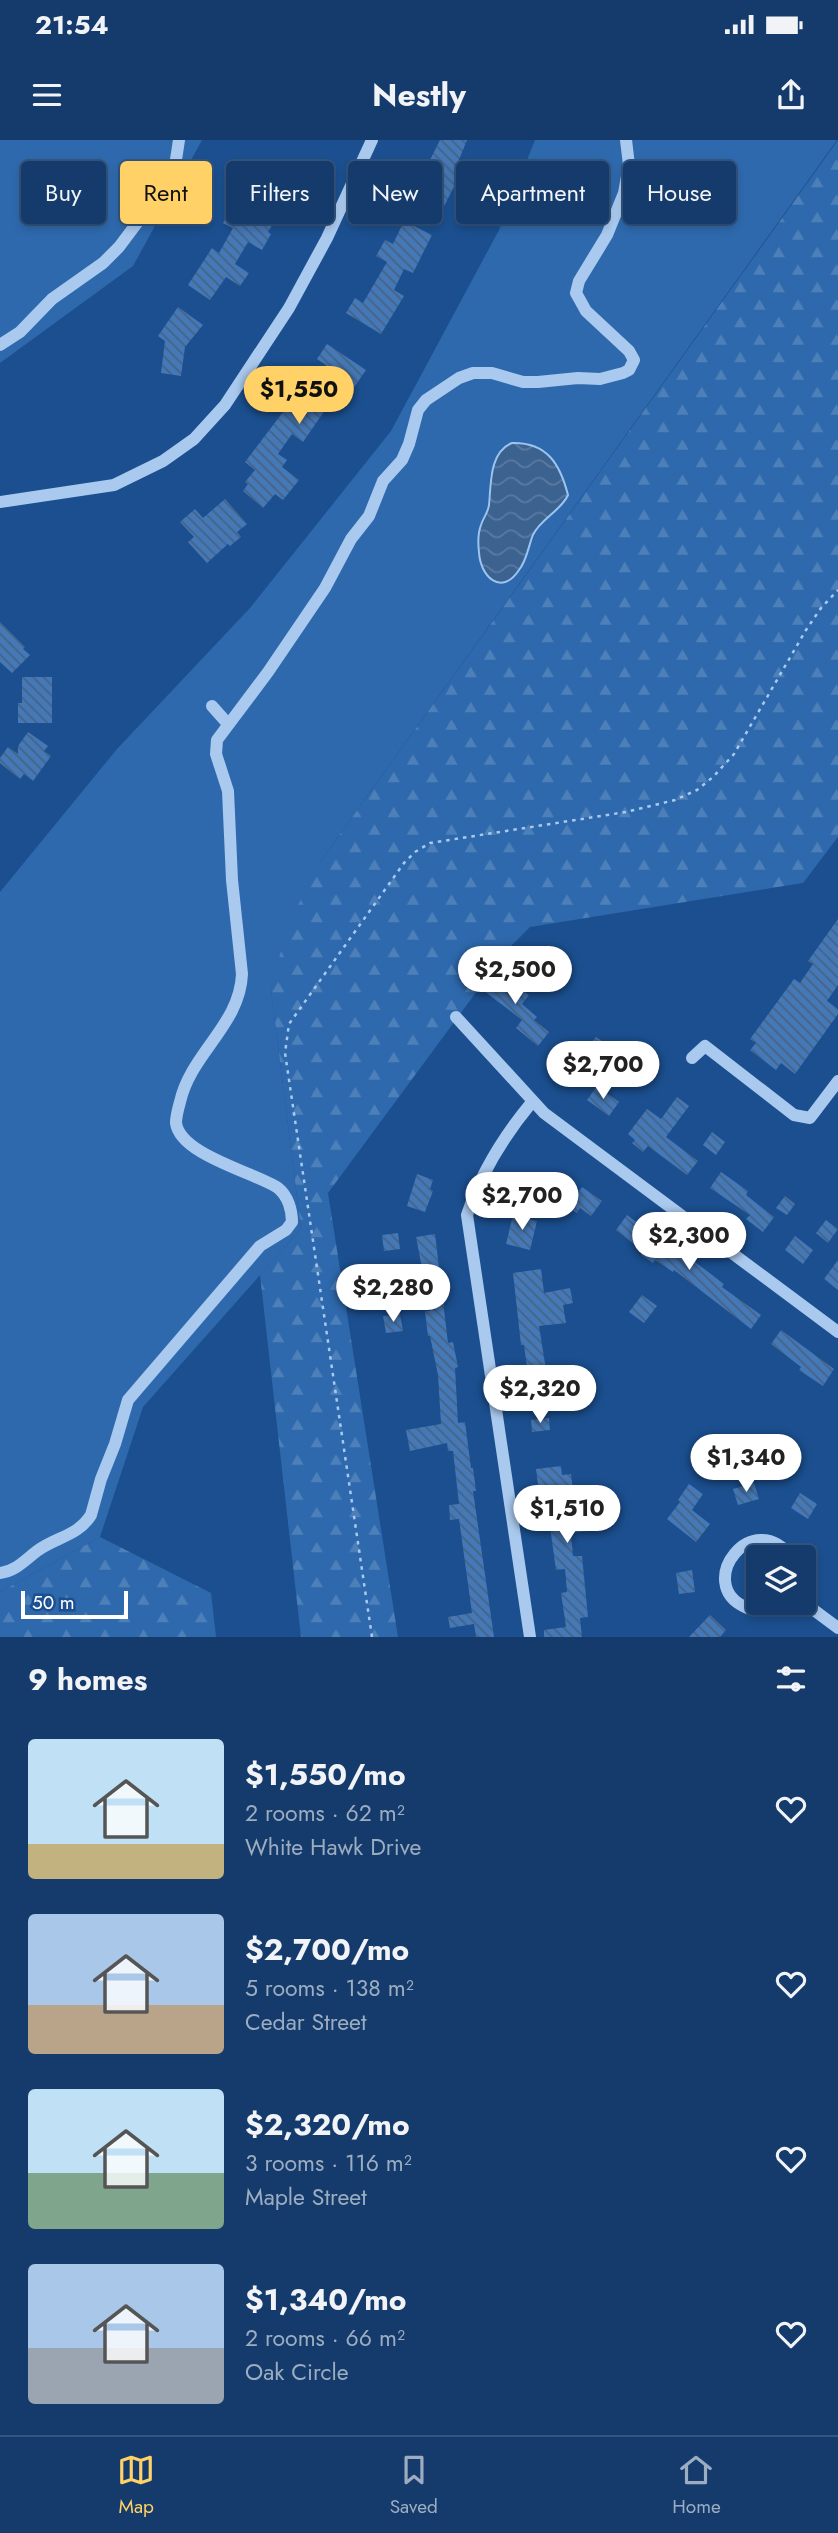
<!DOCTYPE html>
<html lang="en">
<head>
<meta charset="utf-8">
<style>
  :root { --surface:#143b6b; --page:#214673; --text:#f1f3f6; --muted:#9dadc1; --line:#33557e; --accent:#ffd166 }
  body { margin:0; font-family:Jost,sans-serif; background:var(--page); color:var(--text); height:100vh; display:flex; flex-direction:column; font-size:26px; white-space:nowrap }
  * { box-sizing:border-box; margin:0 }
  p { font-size:23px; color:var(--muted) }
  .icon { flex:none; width:38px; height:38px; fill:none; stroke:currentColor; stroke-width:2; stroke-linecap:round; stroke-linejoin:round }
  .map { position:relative; height:1497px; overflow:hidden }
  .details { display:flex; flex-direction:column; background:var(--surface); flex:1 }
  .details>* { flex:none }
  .banner { position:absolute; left:21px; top:21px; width:796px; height:63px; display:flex; gap:14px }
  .controls { position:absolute; left:746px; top:1405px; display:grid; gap:14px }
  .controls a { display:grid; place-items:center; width:70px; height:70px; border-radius:7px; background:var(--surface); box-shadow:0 4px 10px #0003,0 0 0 2px var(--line); font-size:35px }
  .scale { position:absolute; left:21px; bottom:18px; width:107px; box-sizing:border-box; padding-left:7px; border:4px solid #fff; border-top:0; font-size:19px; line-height:24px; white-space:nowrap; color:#fff; -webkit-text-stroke:5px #1b4f8f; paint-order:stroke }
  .price { position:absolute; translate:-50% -60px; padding:0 16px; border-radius:24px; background:#fff; color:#222; font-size:23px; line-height:46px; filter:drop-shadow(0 2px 4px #0008) }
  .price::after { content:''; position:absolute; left:50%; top:42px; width:21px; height:16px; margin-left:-10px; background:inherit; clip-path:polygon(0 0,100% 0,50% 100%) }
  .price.on { background:var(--accent); color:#111 }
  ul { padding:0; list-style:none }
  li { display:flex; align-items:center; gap:21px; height:175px; padding:0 28px }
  li span { display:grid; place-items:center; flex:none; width:196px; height:140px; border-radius:7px; color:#555 }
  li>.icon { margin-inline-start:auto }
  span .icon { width:84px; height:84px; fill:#fffc; stroke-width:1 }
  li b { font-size:30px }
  h2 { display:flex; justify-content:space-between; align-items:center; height:84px; padding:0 28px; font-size:30px }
  .chip { padding:0 24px; border-radius:7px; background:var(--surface); box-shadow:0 4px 10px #0003,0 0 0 2px var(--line); font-size:24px; line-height:63px }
  .chip.on { background:var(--accent); color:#111 }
  .status { display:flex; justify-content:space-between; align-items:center; height:49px; padding:0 35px; background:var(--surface); direction:ltr }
  .status svg { height:19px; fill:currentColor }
  header { display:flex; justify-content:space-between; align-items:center; height:91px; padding:0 28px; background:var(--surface); font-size:32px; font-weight:700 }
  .tab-bar { display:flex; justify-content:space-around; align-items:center; height:98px; border-top:2px solid var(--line); background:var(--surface); font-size:19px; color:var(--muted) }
  .tab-bar a { display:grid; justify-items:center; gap:4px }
  .tab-bar .on { color:var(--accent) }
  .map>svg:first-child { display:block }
</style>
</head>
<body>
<div class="status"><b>21:54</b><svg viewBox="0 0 49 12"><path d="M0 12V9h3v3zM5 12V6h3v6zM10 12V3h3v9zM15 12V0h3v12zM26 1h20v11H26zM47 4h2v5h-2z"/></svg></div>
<header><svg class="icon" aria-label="menu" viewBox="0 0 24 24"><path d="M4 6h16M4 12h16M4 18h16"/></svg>Nestly<svg class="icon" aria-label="share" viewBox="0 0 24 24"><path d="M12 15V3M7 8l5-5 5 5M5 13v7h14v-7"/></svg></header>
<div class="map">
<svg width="838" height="1497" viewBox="0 0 838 1497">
  <defs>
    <pattern id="forest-firs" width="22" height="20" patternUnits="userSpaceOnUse" patternTransform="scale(1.75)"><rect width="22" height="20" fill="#2e69ad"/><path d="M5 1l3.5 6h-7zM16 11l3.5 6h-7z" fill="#4d80b9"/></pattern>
    <pattern id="water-waves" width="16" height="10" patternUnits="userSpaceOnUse" patternTransform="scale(1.75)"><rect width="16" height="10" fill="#3c6290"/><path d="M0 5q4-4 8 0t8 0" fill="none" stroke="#597aa1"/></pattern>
    <pattern id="building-back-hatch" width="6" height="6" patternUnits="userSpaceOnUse" patternTransform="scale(1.75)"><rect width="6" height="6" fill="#4478b7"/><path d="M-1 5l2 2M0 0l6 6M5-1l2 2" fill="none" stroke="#486282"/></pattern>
  </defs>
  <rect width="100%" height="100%" fill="#1b4f8f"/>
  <g fill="#2e69ad" fill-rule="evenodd">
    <polygon points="0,0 202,0 133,126 0,223"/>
    <path d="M 535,0 L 837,0 L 320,722 L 271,850 L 301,1089 L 143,1267 L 100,1397 L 0,1452 L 0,752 L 117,609 L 250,468 L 391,291 L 499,90 ZM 522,303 C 556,307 553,327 567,351 L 537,390 L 520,429 L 510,439 L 479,416 L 479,391 L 488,367 L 490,336 L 503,309 L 506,306 Z"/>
  </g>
  <g fill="url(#forest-firs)">
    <polygon points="838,0 838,697 803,743 530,787 508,809 328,1053 398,1497 301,1497 260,1135 301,1089 271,850 287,787 320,722"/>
    <polygon points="100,1397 211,1453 216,1497 0,1497 0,1452"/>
  </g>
  <path fill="url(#water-waves)" stroke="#9cc4f0" stroke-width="2" d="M 512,303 C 547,302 560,324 568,355 C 561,371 540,379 533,395 C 528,407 527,420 519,430 C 501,457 480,436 479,412 C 478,404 478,393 481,385 C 483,378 488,373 489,365 C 491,345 489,312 512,303 Z"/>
  <g fill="url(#building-back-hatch)">
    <polygon points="440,0 467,0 454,32 460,35 440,74 404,56 411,41 418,44"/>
    <polygon points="259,52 283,66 268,92 271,94 262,110 248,102 235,124 249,133 240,146 226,137 210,160 188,145 212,108 219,113 233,88 223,83 230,70 236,74 247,56 254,60"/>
    <polygon points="404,81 432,95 413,133 404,129 394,150 404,156 381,194 346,173 355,158 363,163 387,122 376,116 385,100 393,104"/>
    <polygon points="178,167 203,185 185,207 181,236 161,233 165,201 158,196"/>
    <polygon points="327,204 366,230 341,266 332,260 303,302 292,294 278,314 287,320 282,327 299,340 283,360 275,354 263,368 243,351 248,344 245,342 255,330 245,322 286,268 290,271 301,254 305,256 326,225 317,219"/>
    <polygon points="225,359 247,384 237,392 241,397 230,406 228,404 207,423 188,402 194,397 180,382 195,369 203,378"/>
    <polygon points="0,482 25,507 23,509 30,515 12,533 0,522"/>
    <polygon points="22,537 52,537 52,583 18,583 18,563 22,563"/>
    <polygon points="28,592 48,606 44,611 51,616 33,641 24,634 20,639 0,623 0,618 8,607 18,614 18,606"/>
    <polygon points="838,779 838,845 827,861 838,869 838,874 795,934 781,923 776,930 750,910 756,903 750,899 794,839 800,843 813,824 808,821"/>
    <polygon points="501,834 529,855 522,864 537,877 534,880 549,892 538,906 516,888 522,880 480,848 491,835 497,839"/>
    <polygon points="596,897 612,908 603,920 587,908"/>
    <polygon points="563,908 585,924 568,947 558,939 560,936 549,927"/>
    <polygon points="597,946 619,962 609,976 587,960"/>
    <polygon points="677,957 689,966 666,997 698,1021 687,1035 648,1006 643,1012 632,1003 635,1000 628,994 647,969 661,979"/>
    <polygon points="712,992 725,1002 716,1015 703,1005"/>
    <polygon points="721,1032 748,1051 746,1055 774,1077 763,1092 746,1079 750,1075 710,1048"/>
    <polygon points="417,1034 433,1040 430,1049 433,1051 425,1072 407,1066"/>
    <polygon points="582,1047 602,1061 591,1076 580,1068 577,1073 567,1067"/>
    <polygon points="785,1056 795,1064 787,1075 776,1068"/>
    <polygon points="513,1075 537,1081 530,1110 506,1104"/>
    <polygon points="627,1075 643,1087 639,1092 662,1108 665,1105 693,1124 695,1122 724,1144 722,1147 761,1175 751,1189 674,1130 673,1132 655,1120 653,1123 641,1115 644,1112 616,1090"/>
    <polygon points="826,1080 838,1089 828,1103 816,1093"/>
    <polygon points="398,1093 400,1109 384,1111 382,1095"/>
    <polygon points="435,1094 448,1203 453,1202 458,1227 455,1228 458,1283 465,1282 471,1328 473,1328 476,1351 473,1351 494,1497 476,1497 474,1484 450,1488 448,1477 472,1473 459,1379 450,1380 449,1365 459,1364 453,1311 448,1311 447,1303 410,1311 406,1290 441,1284 438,1235 430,1196 428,1196 425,1171 430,1171 424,1141 393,1144 391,1132 422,1128 416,1097"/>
    <polygon points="795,1096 813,1110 803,1124 785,1110"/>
    <polygon points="838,1120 838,1150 824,1139"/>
    <polygon points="541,1129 544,1153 570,1148 573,1163 563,1165 566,1183 539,1186 550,1255 531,1257 524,1205 521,1205 513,1133"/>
    <polygon points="642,1155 657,1166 644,1183 629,1172"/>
    <polygon points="400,1174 403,1191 386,1193 383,1176"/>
    <polygon points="781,1190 834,1229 823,1246 799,1230 801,1227 771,1204"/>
    <polygon points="549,1278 550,1290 532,1292 531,1280"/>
    <polygon points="561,1326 562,1335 571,1334 574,1359 583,1358 585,1377 595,1376 597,1390 571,1393 573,1416 582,1416 588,1477 580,1478 582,1497 544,1497 544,1490 566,1487 561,1453 567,1452 565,1429 556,1430 545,1351 539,1352 536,1329"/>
    <polygon points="754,1343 759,1359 738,1365 733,1349"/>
    <polygon points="689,1344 703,1354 692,1370 710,1384 696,1402 667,1379 680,1362 678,1360"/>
    <polygon points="800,1353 817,1364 808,1379 791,1368"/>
    <polygon points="692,1430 695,1452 679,1454 676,1433"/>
    <polygon points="710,1475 726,1490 720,1497 689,1497"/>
  </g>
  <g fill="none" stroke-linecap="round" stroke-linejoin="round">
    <polyline stroke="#a9c9ee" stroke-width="2.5" stroke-dasharray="3.5 5" stroke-linecap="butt" points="372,1497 285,913 289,884 404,723 415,712 430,703 626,672 675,660 697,650 713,637 734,614 806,490 821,468 838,450"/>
    <g stroke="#a9c9ee" stroke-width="12">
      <polyline points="0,205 20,192 52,159 103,123 119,107 140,79 163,59 170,49 173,39 179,0"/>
      <polyline points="0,362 114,345 163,321 194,299 225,265 289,168 327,98 372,0"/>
      <polyline points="212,566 228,584"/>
      <polyline points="456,877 544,973 838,1192"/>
      <polyline points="692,918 705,906 794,975 810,978 838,941"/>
      <path d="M 0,1433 C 16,1431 25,1420 37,1411 C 56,1397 78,1396 91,1375 L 101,1339 L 115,1304 L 128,1260 L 260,1106 L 286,1090 L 292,1082 C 292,1070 288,1056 278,1048 C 256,1033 180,1015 176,983 C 176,976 178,969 180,962 C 191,913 240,885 242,834 L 232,740 L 228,651 L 216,614 L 217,600 L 268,532 L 325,448 L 351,399 L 369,376 L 383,341 L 402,320 L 409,304 L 418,270 L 426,260 L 459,238 L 473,233 L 492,233 L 523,242 L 538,242 L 578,238 L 600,239 L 623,233 L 629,230 L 634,220 L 629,211 L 586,171 L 576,153 L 579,141 L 607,95 L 624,53 L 629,25 L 626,0"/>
      <polyline points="803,1462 838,1488"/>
      <path d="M 786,1463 C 772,1471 760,1474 745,1467 C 694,1444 752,1365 792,1418"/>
      <path d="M 530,1497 L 467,1075 C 481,1032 503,997 532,962"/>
    </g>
  </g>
</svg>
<div class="controls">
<a><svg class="icon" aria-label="layers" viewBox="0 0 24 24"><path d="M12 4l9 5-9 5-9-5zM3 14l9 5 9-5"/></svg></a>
</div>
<div class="scale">50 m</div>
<b class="price on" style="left:299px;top:286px">$1,550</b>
<b class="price" style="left:515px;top:866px">$2,500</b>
<b class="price" style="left:603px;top:961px">$2,700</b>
<b class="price" style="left:522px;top:1092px">$2,700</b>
<b class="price" style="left:689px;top:1132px">$2,300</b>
<b class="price" style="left:393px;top:1184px">$2,280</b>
<b class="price" style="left:540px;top:1285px">$2,320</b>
<b class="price" style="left:746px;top:1354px">$1,340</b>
<b class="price" style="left:567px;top:1405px">$1,510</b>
<div class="banner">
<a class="chip">Buy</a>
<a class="chip on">Rent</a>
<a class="chip">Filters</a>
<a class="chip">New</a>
<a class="chip">Apartment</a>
<a class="chip">House</a>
</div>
</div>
<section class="details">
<h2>9 homes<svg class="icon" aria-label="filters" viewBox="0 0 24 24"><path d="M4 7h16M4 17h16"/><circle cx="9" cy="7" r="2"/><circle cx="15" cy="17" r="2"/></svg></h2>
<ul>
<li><span style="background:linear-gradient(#bfe0f5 75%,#c2b280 0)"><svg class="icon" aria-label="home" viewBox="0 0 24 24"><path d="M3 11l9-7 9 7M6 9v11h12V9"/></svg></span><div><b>$1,550/mo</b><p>2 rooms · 62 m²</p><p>White Hawk Drive</p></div><svg class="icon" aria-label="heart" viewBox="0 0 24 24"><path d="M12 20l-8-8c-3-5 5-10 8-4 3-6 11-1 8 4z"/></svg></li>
<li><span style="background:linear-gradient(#a9c7e8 65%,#b9a48a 0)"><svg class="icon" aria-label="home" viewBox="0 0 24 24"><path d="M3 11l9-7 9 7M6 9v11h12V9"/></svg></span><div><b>$2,700/mo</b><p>5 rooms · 138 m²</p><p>Cedar Street</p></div><svg class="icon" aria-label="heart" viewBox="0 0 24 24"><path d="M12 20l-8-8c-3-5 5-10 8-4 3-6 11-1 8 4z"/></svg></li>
<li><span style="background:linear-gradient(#bfe0f5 60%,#7fa58c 0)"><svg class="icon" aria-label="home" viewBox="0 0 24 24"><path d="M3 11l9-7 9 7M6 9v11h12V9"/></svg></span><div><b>$2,320/mo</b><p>3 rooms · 116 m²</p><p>Maple Street</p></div><svg class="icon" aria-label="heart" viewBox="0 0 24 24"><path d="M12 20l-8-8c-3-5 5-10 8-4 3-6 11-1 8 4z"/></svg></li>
<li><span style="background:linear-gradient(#a9c7e8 60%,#9aa5b1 0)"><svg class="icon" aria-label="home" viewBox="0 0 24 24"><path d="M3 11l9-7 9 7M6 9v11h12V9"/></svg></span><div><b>$1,340/mo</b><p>2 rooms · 66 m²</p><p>Oak Circle</p></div><svg class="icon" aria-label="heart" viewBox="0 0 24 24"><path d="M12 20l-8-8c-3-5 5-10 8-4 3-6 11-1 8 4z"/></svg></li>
</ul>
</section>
<nav class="tab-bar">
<a class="on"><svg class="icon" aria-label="map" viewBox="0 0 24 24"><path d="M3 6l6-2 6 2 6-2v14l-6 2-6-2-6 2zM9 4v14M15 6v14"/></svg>Map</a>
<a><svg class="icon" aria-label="saved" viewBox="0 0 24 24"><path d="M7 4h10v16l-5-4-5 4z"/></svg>Saved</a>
<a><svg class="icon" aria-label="home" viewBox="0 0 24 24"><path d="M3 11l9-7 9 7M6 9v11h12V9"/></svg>Home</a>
</nav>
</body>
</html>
